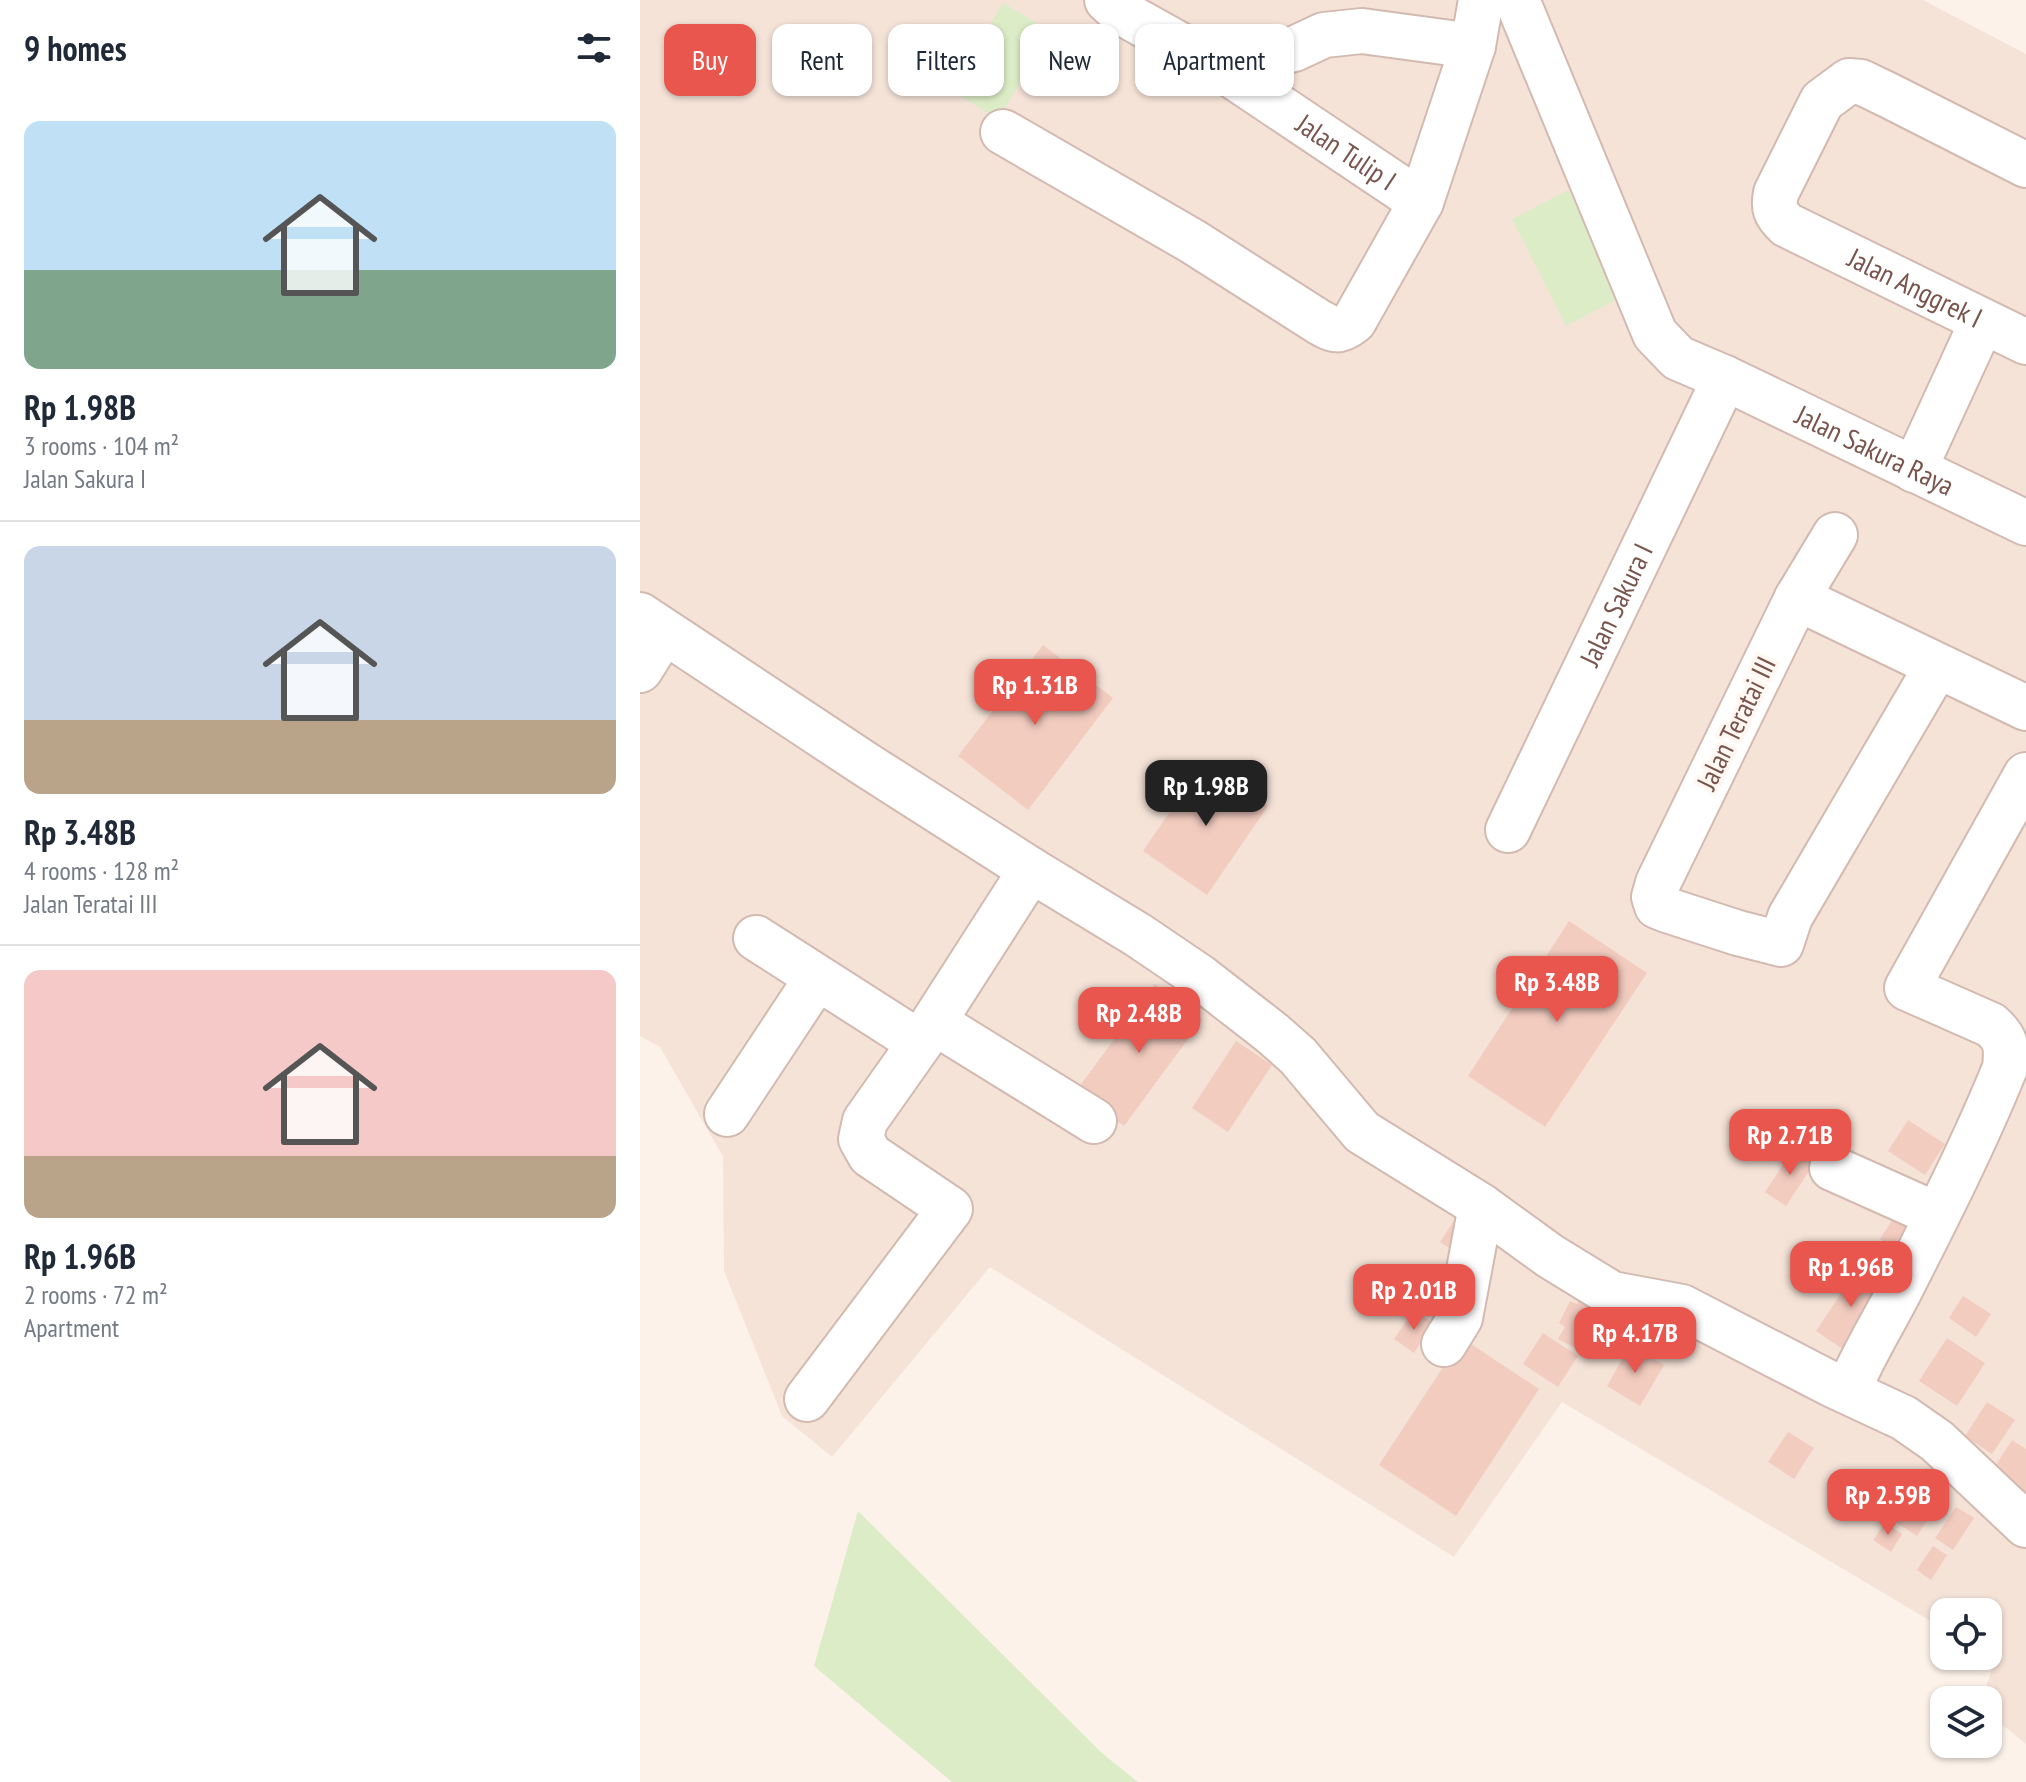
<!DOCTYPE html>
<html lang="en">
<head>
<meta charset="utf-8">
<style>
  :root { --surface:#fff; --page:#f2f2f3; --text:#1f2937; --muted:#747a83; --line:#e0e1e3; --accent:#e9564d }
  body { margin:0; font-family:"PT Sans Narrow",sans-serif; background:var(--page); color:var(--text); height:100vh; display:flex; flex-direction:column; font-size:30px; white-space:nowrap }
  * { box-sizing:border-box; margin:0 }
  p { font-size:26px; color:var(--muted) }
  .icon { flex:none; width:44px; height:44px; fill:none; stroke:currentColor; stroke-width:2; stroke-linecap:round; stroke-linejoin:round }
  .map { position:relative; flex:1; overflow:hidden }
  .sheet { display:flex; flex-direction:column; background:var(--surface); width:640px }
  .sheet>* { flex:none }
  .banner { position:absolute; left:24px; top:24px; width:760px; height:72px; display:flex; gap:16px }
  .controls { position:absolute; left:1290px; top:1598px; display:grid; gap:16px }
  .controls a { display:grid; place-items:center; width:72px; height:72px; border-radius:16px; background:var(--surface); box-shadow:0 2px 6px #0004; font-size:40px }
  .price { position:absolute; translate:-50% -68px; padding:0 18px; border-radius:16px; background:var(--accent); color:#fff; font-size:26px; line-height:52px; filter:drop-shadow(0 2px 4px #0008) }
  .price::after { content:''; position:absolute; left:50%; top:48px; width:24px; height:18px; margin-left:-12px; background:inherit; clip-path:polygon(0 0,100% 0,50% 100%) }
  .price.selected { background:#222; color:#fff }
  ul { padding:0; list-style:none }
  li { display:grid; align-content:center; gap:16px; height:424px; padding:0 24px }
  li+li { border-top:2px solid var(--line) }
  li span { display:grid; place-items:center; height:248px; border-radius:16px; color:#555 }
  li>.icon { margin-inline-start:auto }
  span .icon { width:144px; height:144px; fill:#fffc; stroke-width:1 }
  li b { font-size:34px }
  h2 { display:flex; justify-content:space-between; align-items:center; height:96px; padding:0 24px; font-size:34px }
  .chip { padding:0 28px; border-radius:16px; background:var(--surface); box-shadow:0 2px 6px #0004; font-size:28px; line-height:72px }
  .chip.selected { background:var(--accent); color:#fff }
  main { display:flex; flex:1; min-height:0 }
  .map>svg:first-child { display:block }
</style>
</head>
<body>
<main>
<section class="sheet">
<h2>9 homes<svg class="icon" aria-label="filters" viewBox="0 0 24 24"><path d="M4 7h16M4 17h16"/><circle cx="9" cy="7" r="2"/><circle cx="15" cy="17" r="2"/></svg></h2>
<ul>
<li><span style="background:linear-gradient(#bfe0f5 60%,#7fa58c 0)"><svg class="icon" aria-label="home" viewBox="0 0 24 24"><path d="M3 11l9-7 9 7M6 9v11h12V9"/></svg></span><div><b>Rp 1.98B</b><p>3 rooms · 104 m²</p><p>Jalan Sakura I</p></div></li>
<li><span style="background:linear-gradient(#c9d6e8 70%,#b9a48a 0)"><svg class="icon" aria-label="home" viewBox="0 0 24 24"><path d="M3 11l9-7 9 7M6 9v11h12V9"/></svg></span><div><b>Rp 3.48B</b><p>4 rooms · 128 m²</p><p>Jalan Teratai III</p></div></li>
<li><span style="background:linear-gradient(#f6c9c9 75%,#b9a48a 0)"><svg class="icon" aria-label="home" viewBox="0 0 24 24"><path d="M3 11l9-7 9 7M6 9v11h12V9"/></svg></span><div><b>Rp 1.96B</b><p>2 rooms · 72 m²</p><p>Apartment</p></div></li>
</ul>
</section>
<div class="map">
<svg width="1386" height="1782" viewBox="0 0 1386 1782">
  <rect width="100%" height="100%" fill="#fdf2ea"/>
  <polygon fill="#f5e3d8" points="0,0 1283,0 1386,54 1386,1744 1348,1713 1348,1700 1342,1700 1355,1659 1348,1655 1348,1612 1304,1612 1304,1629 922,1402 814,1557 350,1267 192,1457 142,1416 84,1271 83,1157 20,1047 0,1036"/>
  <g fill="#dcecc7">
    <polygon points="363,3 411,32 358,119 310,90"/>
    <polygon points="928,190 982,297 926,326 872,219"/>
    <polygon points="218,1511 463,1754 498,1782 312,1782 174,1666"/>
  </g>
  <g fill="#f3ccc0">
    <polygon points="403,645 473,698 388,810 318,756"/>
    <polygon points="564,762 628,806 567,895 503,851"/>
    <polygon points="929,921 1007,973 905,1127 828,1076"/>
    <polygon points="515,984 562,1020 484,1126 436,1091"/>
    <polygon points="596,1041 632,1065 588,1132 552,1108"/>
    <polygon points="1268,1120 1305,1144 1285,1175 1248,1151"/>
    <polygon points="1154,1148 1175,1162 1146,1206 1125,1192"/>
    <polygon points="1255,1216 1279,1232 1264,1255 1240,1239"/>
    <polygon points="813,1222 828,1233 815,1252 800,1242"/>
    <polygon points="1218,1268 1245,1286 1204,1350 1176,1331"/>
    <polygon points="944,1293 967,1307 943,1352 918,1339 925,1327 919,1323 930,1301 937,1304"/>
    <polygon points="791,1294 809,1306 800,1320 782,1308"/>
    <polygon points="1323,1296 1351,1314 1336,1337 1309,1318"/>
    <polygon points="776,1312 793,1323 774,1353 754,1339 767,1320 769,1322"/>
    <polygon points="903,1333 938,1356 918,1387 883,1364"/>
    <polygon points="822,1338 899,1389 816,1516 739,1465"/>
    <polygon points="1307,1338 1345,1363 1317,1406 1279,1381"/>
    <polygon points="990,1345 1024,1365 1000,1406 967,1386"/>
    <polygon points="1347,1402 1375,1420 1352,1454 1325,1436"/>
    <polygon points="1148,1432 1174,1448 1154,1479 1128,1462"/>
    <polygon points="1372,1440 1386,1449 1386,1498 1350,1474"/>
    <polygon points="1287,1476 1307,1489 1277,1536 1257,1523"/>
    <polygon points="1316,1507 1334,1518 1313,1550 1295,1538"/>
    <polygon points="1245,1523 1262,1534 1251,1552 1233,1540"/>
    <polygon points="1293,1546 1307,1555 1291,1580 1277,1570"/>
  </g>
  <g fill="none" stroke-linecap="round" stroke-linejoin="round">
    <defs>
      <g id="minor">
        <path id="s1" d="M 467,0 L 479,11 L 581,68 L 781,202"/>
        <path id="s2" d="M 877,0 L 1015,334 L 1038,358 L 1085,378 L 1386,523"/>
        <polyline points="581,68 654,49 684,35 722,31 833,46"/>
        <path d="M 363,132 L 552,241 L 679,322 C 695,331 699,333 714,321 L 781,202 L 833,46 L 841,0"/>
        <path id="s3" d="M 1386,165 L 1248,95 L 1221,82 L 1209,81 L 1182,101 L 1136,193 C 1133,208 1135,214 1147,225 L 1386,342"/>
        <polyline points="1274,470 1342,322"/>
        <polyline points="1195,535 1157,598 1018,883 1014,897 1017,906 1027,910 1098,933 1141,944 1150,917 1297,666"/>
        <polyline points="1157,598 1386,708"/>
        <polyline points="0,615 225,764 391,870 498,935 560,977 632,1033 658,1056 722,1132 841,1206 910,1256 972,1294 1042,1307 1191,1384 1264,1418 1297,1441 1386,1525"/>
        <polyline points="0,670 24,632"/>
        <path id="s4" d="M 868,830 L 1085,378"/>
        <polyline points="116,938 280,1043"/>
        <polyline points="294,1022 454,1121"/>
        <polyline points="87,1114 177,978"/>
        <polyline points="1192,1168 1297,1215"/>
        <polyline points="804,1344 820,1318 841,1206"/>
        <path d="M 1208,1391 C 1223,1354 1244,1322 1262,1286 C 1298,1215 1335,1142 1365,1068 C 1367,1047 1367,1039 1351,1025 L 1267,988 L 1386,775"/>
        <polyline points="167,1399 310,1209 230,1155 221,1139 225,1121 280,1043 391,870"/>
      </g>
    </defs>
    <use href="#minor" stroke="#d3bab1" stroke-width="48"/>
    <use href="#minor" stroke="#fff" stroke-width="44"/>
  </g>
  <g text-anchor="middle" stroke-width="8" stroke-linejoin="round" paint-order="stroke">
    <g font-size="28" fill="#79544c" stroke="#fff7f1">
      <text dy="10" stroke="none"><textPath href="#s1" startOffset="284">Jalan Tulip I</textPath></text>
      <text dy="10" stroke="none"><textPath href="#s3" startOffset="512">Jalan Anggrek I</textPath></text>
      <text dy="10" stroke="none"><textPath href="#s2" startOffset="612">Jalan Sakura Raya</textPath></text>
      <text dy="10" stroke="none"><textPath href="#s4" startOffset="250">Jalan Sakura I</textPath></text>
      <text transform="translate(1096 723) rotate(-64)" y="10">Jalan Teratai III</text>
    </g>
  </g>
</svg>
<div class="controls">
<a><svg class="icon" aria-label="locate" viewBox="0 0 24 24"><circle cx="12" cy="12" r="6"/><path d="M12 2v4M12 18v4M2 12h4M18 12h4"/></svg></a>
<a><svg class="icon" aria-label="layers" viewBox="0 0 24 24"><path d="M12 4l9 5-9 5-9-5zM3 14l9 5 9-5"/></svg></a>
</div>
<b class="price" style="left:395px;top:727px">Rp 1.31B</b>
<b class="price selected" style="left:566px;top:828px">Rp 1.98B</b>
<b class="price" style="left:917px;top:1024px">Rp 3.48B</b>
<b class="price" style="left:499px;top:1055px">Rp 2.48B</b>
<b class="price" style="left:1150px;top:1177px">Rp 2.71B</b>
<b class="price" style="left:1211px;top:1309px">Rp 1.96B</b>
<b class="price" style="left:774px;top:1332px">Rp 2.01B</b>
<b class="price" style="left:995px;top:1375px">Rp 4.17B</b>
<b class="price" style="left:1248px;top:1537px">Rp 2.59B</b>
<div class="banner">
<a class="chip selected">Buy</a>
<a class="chip">Rent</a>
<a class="chip">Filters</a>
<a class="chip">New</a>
<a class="chip">Apartment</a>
</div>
</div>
</main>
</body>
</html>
